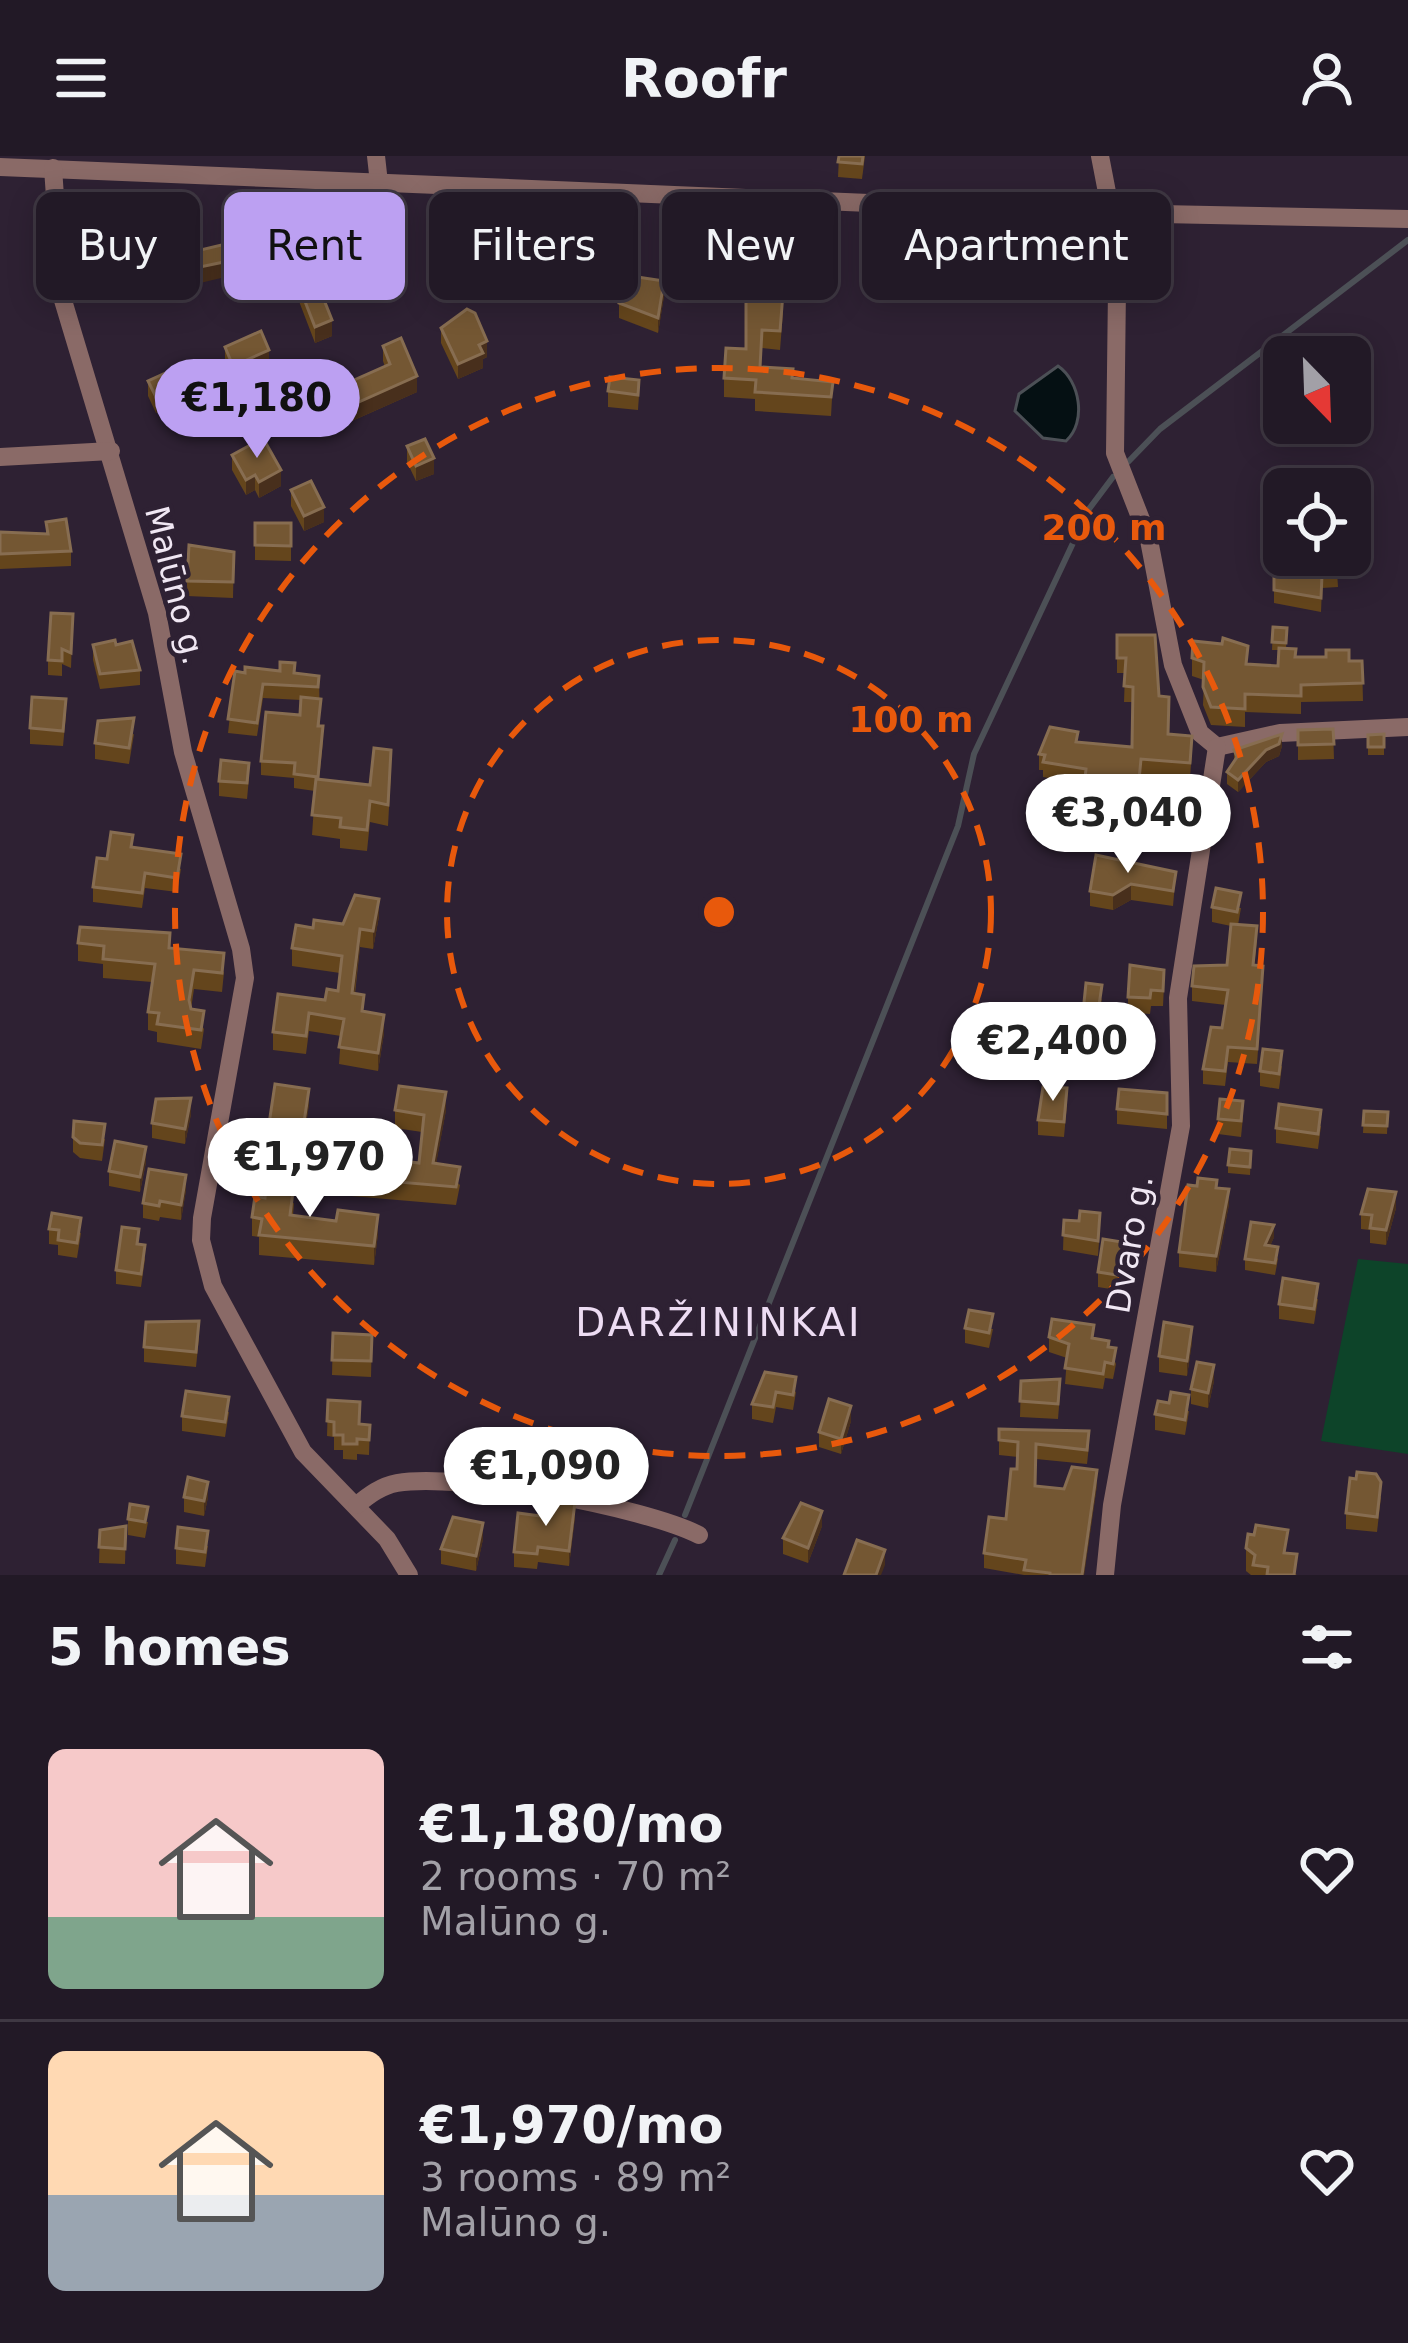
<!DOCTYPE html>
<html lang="en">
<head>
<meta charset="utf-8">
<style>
  :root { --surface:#221926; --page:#2e2632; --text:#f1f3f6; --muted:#a2a0a7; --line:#3f3843; --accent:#bca0f2 }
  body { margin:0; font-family:"DejaVu Sans",sans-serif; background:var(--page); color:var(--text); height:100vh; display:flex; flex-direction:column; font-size:45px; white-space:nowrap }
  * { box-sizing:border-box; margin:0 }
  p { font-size:39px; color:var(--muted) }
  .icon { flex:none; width:66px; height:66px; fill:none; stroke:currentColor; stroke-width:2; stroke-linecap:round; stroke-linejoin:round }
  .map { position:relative; height:1419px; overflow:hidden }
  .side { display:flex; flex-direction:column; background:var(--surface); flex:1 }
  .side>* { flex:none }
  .top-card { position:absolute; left:36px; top:36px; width:1338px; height:108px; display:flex; gap:24px }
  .needle { width:78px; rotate:157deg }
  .buttons { position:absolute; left:1263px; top:180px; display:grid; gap:24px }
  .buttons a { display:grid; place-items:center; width:108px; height:108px; border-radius:18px; background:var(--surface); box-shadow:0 6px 30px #0003,0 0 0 3px var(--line); font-size:60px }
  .price { position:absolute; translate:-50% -102px; padding:0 27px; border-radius:42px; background:#fff; color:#222; font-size:39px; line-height:78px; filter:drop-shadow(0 3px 6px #0008) }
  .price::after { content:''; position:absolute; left:50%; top:72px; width:36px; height:27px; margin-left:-18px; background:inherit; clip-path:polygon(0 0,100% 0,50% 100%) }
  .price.on { background:var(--accent); color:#111 }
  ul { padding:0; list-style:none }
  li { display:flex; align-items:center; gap:36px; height:300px; padding:0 48px }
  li+li { border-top:3px solid var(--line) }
  li span { display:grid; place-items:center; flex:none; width:336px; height:240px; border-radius:18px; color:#555 }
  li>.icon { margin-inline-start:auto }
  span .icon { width:144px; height:144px; fill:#fffc; stroke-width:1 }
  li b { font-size:51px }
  h2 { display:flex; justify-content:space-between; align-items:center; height:144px; padding:0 48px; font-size:51px }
  .chip { padding:0 42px; border-radius:18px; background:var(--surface); box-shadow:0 6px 30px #0003,0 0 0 3px var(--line); font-size:42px; line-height:108px }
  .chip.on { background:var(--accent); color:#111 }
  header { display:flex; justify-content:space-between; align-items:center; height:156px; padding:0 48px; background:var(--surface); font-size:54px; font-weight:700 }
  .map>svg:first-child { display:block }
</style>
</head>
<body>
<header><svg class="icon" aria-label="menu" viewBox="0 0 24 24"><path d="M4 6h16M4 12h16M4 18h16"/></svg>Roofr<svg class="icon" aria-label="person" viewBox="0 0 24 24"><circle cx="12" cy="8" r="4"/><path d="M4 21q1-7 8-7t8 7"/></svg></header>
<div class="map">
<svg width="1408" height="1419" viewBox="0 0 1408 1419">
  <rect width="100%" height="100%" fill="#2e2133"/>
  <polygon fill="#0d4429" points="1358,1103 1408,1108 1408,1298 1321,1285"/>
  <path fill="#051013" stroke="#4c5056" stroke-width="3" d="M 1058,210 C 1080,225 1087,266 1066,285 L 1043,282 L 1015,255 L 1019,238 Z"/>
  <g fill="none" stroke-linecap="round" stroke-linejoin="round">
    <g stroke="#4c5056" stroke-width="6">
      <polyline points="1128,306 1160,273 1408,84"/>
      <polyline points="685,1359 958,670 974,598 1089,353 1113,321"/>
      <polyline points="659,1419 675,1384"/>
    </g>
    <g stroke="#8a6a67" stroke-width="18">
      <polyline points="376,0 379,27"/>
      <polyline points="1100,0 1111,57 1117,132 1115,297 1149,384 1173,509 1200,577 1217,591"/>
      <polyline points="0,11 1111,57 1408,63"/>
      <polyline points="53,12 62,141 157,457 183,596 241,793 245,822 202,1062 201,1084 213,1130 303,1296 387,1383 409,1419"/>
      <polyline points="0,301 111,295"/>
      <polyline points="1217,591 1280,577 1408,571"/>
      <path d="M 357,1349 C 369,1339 381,1330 397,1327 C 457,1316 644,1351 699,1379"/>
      <polyline points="1105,1419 1112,1349 1181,970 1178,842 1217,591"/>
    </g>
  </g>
  <g fill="#64451c">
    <polygon points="839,0 865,0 862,23 838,21"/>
    <polygon points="278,93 320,118 315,120 332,180 315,187 292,127 284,129 278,108"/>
    <polygon points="746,128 783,156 780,194 762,192 761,211 793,222 833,226 831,260 755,255 755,243 724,241 724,222 746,193"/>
    <polygon points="664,140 658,177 619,162 619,147"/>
    <polygon points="441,172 487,201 483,203 483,212 458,223 441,187"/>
    <polygon points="383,190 417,236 343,269 334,248 334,233 385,211 383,205"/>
    <polygon points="225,191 269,209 233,225 225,206"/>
    <polygon points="148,225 189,242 156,257 148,240"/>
    <polygon points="608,235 639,239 638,254 608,251"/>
    <polygon points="407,290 434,318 416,325 407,306"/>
    <polygon points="232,299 281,330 259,342 255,334 246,339 232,314"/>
    <polygon points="291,334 324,366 304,375 291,350"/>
    <polygon points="1284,360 1284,398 1269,396 1269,383"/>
    <polygon points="46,366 71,395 71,410 0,413 0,376 46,377"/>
    <polygon points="255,367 291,367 291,405 255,404"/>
    <polygon points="234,396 233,442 187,440 187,425"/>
    <polygon points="1293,399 1336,399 1338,431 1322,432 1321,456 1274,447 1274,414 1295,415 1295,399"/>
    <polygon points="73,458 71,512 62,508 62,520 48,519 48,504"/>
    <polygon points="1273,471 1287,472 1286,493 1295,501 1362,505 1363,545 1301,546 1301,558 1245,556 1245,571 1211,569 1203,549 1204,524 1192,520 1192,502 1222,488 1248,508 1278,510 1279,494 1272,494"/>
    <polygon points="1117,479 1159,540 1169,578 1192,595 1190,622 1141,619 1137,660 1158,678 1156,693 1128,689 1130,660 1083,656 1084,628 1043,621 1043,614 1039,614 1039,598 1078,587 1132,591 1133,546 1124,546 1125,517 1117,517"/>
    <polygon points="93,489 116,489 140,514 140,529 100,533 93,504"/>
    <polygon points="235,515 294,517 319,520 320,570 323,585 319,623 370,629 391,615 388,670 370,666 367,695 340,692 340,683 312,679 315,635 294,632 294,622 261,619 261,605 300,559 301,544 263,542 257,580 228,577"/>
    <polygon points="66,558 63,590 30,588 30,572"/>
    <polygon points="1333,573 1334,603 1298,604 1298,574"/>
    <polygon points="134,578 129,608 95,603 95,587"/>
    <polygon points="1384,578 1384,599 1368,599 1368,579"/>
    <polygon points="1282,590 1279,600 1266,606 1238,636 1227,628 1227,616 1234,606 1234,594"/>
    <polygon points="249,622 247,643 219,640 219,625"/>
    <polygon points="133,691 181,713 177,736 145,732 142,752 93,746 93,731 107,703"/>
    <polygon points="1176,716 1173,750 1131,744 1113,754 1090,750 1090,735"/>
    <polygon points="1212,751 1241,752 1238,769 1257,785 1254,810 1263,825 1257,908 1228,906 1225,930 1203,928 1203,913 1222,872 1226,849 1192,845 1192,830 1227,809 1231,770 1212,766"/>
    <polygon points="379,760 373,793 360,791 355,838 364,856 384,877 378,915 339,908 341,880 309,875 306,898 273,894 273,876 338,835 340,817 292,810 292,792 313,772 343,768"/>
    <polygon points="78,787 170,793 224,816 222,836 194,833 191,853 204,873 201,893 157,886 157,876 148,874 148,856 152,826 103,822 103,808 78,805"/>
    <polygon points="1164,830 1163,850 1151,850 1150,858 1128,856 1128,841"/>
    <polygon points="1102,842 1099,863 1115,877 1113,892 1081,888 1081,876"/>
    <polygon points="1282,910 1279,933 1260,930 1260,915"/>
    <polygon points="1167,937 1167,973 1117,968 1117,953"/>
    <polygon points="309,948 303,989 269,983 269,968"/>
    <polygon points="1067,948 1064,981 1038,979 1038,964"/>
    <polygon points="395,954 446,954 436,1007 460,1029 456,1049 351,1040 351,1022 419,1007 422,976 395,972"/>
    <polygon points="1364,955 1388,956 1387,978 1363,977"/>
    <polygon points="191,958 185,988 152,982 152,967"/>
    <polygon points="1243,961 1241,981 1218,978 1218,963"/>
    <polygon points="1321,970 1318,993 1276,987 1276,972"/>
    <polygon points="73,981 105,983 102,1005 80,1002 73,996"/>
    <polygon points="1251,995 1250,1019 1228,1017 1228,1009"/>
    <polygon points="146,1006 140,1036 109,1030 109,1015"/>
    <polygon points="1217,1032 1229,1048 1216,1116 1179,1111 1179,1096"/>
    <polygon points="186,1034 181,1064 160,1061 159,1065 143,1062 143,1047"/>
    <polygon points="294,1047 293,1059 378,1078 374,1109 259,1099 259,1081 252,1080 252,1061"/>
    <polygon points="1396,1052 1386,1089 1370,1087 1370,1074 1361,1073 1361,1058"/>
    <polygon points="1064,1064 1100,1072 1098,1100 1063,1094"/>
    <polygon points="49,1073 81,1077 77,1102 58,1099 58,1089 49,1088"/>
    <polygon points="1274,1081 1270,1090 1278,1103 1275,1119 1245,1114 1245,1103"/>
    <polygon points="1128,1087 1129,1136 1098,1131 1098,1116"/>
    <polygon points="139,1088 145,1103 141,1131 116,1128 116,1114"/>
    <polygon points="1318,1143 1314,1168 1279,1163 1279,1148"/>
    <polygon points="965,1172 993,1173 989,1192 965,1187"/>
    <polygon points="333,1177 372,1179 371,1221 332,1219"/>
    <polygon points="199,1181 196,1211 144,1206 144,1191"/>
    <polygon points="1049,1181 1094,1182 1109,1191 1116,1208 1113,1223 1105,1222 1103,1233 1065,1228 1067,1202 1049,1196"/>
    <polygon points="1192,1186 1187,1220 1159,1216 1159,1200"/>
    <polygon points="765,1216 796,1236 793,1254 776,1251 773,1267 752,1263 752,1248"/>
    <polygon points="1021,1225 1060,1238 1058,1263 1020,1261"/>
    <polygon points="1214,1225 1208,1252 1191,1248 1191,1233"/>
    <polygon points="328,1244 360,1268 370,1269 369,1299 357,1298 357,1304 343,1303 343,1294 334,1294 334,1281 327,1280"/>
    <polygon points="1189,1255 1185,1279 1155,1274 1155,1258"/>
    <polygon points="229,1256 225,1281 182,1275 182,1260"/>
    <polygon points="851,1265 841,1298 819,1291 819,1276"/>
    <polygon points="999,1273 1089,1290 1087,1308 1036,1303 1035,1330 1064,1333 1097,1329 1084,1419 1024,1419 984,1412 984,1397 1006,1363 1017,1313 1018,1301 999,1299"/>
    <polygon points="184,1341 208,1341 204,1360 184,1356"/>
    <polygon points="1381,1341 1377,1376 1346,1373 1346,1357"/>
    <polygon points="548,1361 575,1361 569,1410 538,1406 537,1413 514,1411 514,1396"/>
    <polygon points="128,1363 148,1366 145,1382 128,1379"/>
    <polygon points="126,1370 125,1408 99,1407 100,1374"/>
    <polygon points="822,1370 808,1407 783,1398 783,1382"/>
    <polygon points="483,1383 476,1415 441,1408 441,1393"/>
    <polygon points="208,1390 205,1411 176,1408 176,1392"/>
    <polygon points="1246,1392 1297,1419 1251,1419 1246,1415"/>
  </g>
  <g fill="#482f1c">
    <polygon points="238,103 238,118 200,127 200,111"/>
    <polygon points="320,103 320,118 309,121 309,106"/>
    <polygon points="292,112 292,127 284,129 284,114"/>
    <polygon points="664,125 664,140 658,177 658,162"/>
    <polygon points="332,164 332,180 315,187 315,171"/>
    <polygon points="487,185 487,201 483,203 483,212 458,223 458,208 479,189"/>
    <polygon points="269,194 269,209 233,225 233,210"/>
    <polygon points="417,220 417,236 343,269 343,253"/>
    <polygon points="189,226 189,242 156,257 156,241"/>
    <polygon points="434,302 434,318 416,325 416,310"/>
    <polygon points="281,314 281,330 259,342 259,326"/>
    <polygon points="255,319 255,334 246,339 246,324"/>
    <polygon points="324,351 324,366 304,375 304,360"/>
    <polygon points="1282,578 1282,590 1279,600 1266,606 1238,636 1238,624"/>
    <polygon points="1131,728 1131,744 1113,754 1113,739"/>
    <polygon points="379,743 379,760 373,793 373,775"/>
    <polygon points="360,773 360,791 352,855 352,837"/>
    <polygon points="384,859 384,877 378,915 378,897"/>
    <polygon points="309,933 309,948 303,989 303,973"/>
    <polygon points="446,936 446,954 433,1025 433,1007"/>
    <polygon points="191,942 191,958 185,988 185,973"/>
    <polygon points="146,991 146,1006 140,1036 140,1021"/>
    <polygon points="186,1019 186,1034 181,1064 181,1049"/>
    <polygon points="1229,1033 1229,1048 1216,1116 1216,1100"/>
    <polygon points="1396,1036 1396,1052 1386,1089 1386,1074"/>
    <polygon points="378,1059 378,1078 374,1109 374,1090"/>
    <polygon points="1274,1069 1274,1081 1265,1101 1265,1089"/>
    <polygon points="1192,1171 1192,1186 1187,1220 1187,1205"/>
    <polygon points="1214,1209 1214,1225 1208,1252 1208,1237"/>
    <polygon points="851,1250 851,1265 841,1298 841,1283"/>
    <polygon points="1097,1314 1097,1329 1084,1419 1082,1419"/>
    <polygon points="208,1326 208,1341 204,1360 204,1345"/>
    <polygon points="575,1346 575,1361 569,1410 569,1395"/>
    <polygon points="822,1355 822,1370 808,1407 808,1392"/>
    <polygon points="483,1367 483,1383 476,1415 476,1400"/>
    <polygon points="885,1394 885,1409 881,1419 876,1419"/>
  </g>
  <g fill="#745733" stroke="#876d51" stroke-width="3">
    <polygon points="839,0 863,0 862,8 838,6"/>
    <polygon points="314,82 320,103 309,106 332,164 315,171 292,112 284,114 278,93"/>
    <polygon points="234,86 238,103 200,111 196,95"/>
    <polygon points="624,119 664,125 658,162 619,147"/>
    <polygon points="746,128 783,137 780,175 762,174 760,211 793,213 792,222 833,226 831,241 755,236 756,224 724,222 726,192 746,193"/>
    <polygon points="467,153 475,157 487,185 479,189 483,197 458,208 441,172"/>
    <polygon points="261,175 269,194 233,210 225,191"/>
    <polygon points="401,182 417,220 343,253 334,233 390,208 383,190"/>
    <polygon points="181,210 189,226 156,241 148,225"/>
    <polygon points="610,221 639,224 638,239 608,235"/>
    <polygon points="263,282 281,314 259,326 255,319 246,324 232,299"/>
    <polygon points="425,283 434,302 416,310 407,290"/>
    <polygon points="1338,318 1339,331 1349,331 1349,333 1322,333 1321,319"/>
    <polygon points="311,325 324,351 304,360 291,334"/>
    <polygon points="1279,360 1284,360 1284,385 1269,383 1271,368 1278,368"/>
    <polygon points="66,363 71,395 0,398 0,376 48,378 46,366"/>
    <polygon points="255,367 291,367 291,390 255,389"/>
    <polygon points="189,389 234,396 233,426 187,425"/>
    <polygon points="1295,399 1336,399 1338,417 1322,419 1321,442 1274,434 1274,414 1295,415"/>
    <polygon points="51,457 73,458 71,497 62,493 62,505 48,504"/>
    <polygon points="1273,471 1287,472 1286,487 1272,486"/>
    <polygon points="1117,479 1155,479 1159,540 1169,541 1168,578 1192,580 1190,607 1141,603 1137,645 1083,641 1086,613 1043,606 1045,599 1039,598 1050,571 1078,576 1076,586 1132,591 1133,531 1124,530 1126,502 1117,502"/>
    <polygon points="1223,482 1248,490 1246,508 1278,510 1279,492 1296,493 1295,501 1326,501 1326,494 1349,494 1349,505 1362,505 1363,527 1301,529 1301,540 1245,538 1245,553 1211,551 1203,531 1204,506 1192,502 1193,485 1222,488"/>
    <polygon points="115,484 116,489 132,485 140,514 100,518 93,489"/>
    <polygon points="280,506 295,507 294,517 319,520 318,531 263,528 257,567 228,563 235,515 245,517 245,511 280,515"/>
    <polygon points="32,541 66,543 63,575 30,572"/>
    <polygon points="301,541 321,543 318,570 323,570 318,621 294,618 295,607 261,605 266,556 300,559"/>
    <polygon points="134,562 129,592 95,587 98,565"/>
    <polygon points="1333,573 1334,588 1298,589 1298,574"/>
    <polygon points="1282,578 1279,588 1266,594 1238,624 1227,616 1237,601 1234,594"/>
    <polygon points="1384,578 1384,591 1368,591 1368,579"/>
    <polygon points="374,592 391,594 388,649 370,645 367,674 340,671 341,662 312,659 316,623 370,629"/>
    <polygon points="221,604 249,607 247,627 219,625"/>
    <polygon points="1130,659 1158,663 1156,677 1128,674"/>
    <polygon points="111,676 133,679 131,691 181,698 177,722 145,717 142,737 93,731 97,702 107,703"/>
    <polygon points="1096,699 1176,716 1173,735 1131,728 1113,739 1090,735"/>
    <polygon points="1216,732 1241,737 1237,756 1212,751"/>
    <polygon points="355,739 379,743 373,775 360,773 352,837 364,839 362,855 384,859 378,897 339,891 344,863 309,857 306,880 273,876 278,838 325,844 327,833 338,835 342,800 292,792 296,769 313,772 314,764 343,768"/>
    <polygon points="1231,768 1257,770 1253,809 1263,810 1257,893 1228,891 1225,915 1203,913 1211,871 1222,872 1228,834 1192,830 1194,810 1227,809"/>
    <polygon points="80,771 170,777 169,792 224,797 222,817 194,814 189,844 191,853 204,855 201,874 157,868 159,857 148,856 155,808 103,803 104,790 78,787"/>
    <polygon points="1130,809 1164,814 1163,835 1151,834 1150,842 1128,841"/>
    <polygon points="1086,827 1102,829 1097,863 1115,865 1113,880 1081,876"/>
    <polygon points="1263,893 1282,895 1279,918 1260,915"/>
    <polygon points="275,928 309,933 303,973 269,968"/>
    <polygon points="399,930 446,936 433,1007 460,1011 456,1031 351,1022 354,999 419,1007 424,959 395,954"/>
    <polygon points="1043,931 1067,932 1064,966 1038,964"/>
    <polygon points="1119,933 1167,937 1167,958 1117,953"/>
    <polygon points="191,942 185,973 152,967 156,943"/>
    <polygon points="1220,943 1243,945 1241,965 1218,963"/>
    <polygon points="1279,948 1321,954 1318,978 1276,972"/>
    <polygon points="1364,955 1388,956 1387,970 1363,969"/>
    <polygon points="74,965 105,968 102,989 80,987 73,981"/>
    <polygon points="115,985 146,991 140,1021 109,1015"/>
    <polygon points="1230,993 1251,995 1250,1011 1228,1009"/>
    <polygon points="149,1013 186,1019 181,1049 160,1045 159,1050 143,1047"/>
    <polygon points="1198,1022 1217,1024 1216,1032 1229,1033 1216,1100 1179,1096 1188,1029 1197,1030"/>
    <polygon points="267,1024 294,1028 290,1059 336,1065 338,1054 378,1059 374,1090 259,1079 262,1063 252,1061 255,1040 265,1042"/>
    <polygon points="1368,1033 1396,1036 1386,1074 1370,1072 1372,1059 1361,1058"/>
    <polygon points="1080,1055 1100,1057 1098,1085 1063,1079 1064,1064 1079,1065"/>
    <polygon points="52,1057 81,1062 77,1087 58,1084 59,1074 49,1073"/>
    <polygon points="1251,1066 1274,1069 1265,1089 1278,1091 1275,1107 1245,1103"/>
    <polygon points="122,1071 139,1073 137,1088 145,1089 141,1118 116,1114"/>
    <polygon points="1103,1083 1128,1087 1129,1121 1098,1116"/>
    <polygon points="1283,1122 1318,1128 1314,1153 1279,1148"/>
    <polygon points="969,1154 993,1158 989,1177 965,1172"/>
    <polygon points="1052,1163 1094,1169 1092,1182 1109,1185 1108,1191 1116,1192 1113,1208 1105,1206 1103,1218 1065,1212 1069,1188 1049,1181"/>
    <polygon points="199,1165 196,1196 144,1191 146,1166"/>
    <polygon points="1164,1166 1192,1171 1187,1205 1159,1200"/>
    <polygon points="333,1177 372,1179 371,1205 332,1204"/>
    <polygon points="1197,1206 1214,1209 1208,1237 1191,1233"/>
    <polygon points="765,1216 796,1221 793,1239 776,1236 773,1251 752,1248"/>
    <polygon points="1060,1223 1058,1248 1020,1245 1021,1225"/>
    <polygon points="186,1235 229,1241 225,1266 182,1260"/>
    <polygon points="1171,1236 1189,1239 1185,1264 1155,1258 1158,1245 1169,1247"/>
    <polygon points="829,1243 851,1250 841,1283 819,1276"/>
    <polygon points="328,1244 360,1246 359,1268 370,1269 369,1284 357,1283 357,1288 343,1288 343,1279 334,1279 334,1266 327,1265"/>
    <polygon points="999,1273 1089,1275 1087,1294 1036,1288 1035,1330 1064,1333 1072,1311 1097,1314 1082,1419 1050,1419 1050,1417 1024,1414 1026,1404 984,1397 989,1361 1006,1363 1011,1313 1017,1313 1018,1286 999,1284"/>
    <polygon points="1357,1316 1376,1318 1381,1326 1377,1361 1346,1357 1350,1322 1356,1323"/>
    <polygon points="188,1321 208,1326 204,1345 184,1341"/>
    <polygon points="550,1343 575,1346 569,1395 538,1391 537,1398 514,1396 518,1357 548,1361"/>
    <polygon points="801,1347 822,1355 808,1392 783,1382"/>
    <polygon points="130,1348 148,1351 145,1366 128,1363"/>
    <polygon points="453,1361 483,1367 476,1400 441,1393"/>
    <polygon points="1256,1369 1288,1374 1284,1397 1297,1398 1294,1419 1267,1419 1268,1411 1253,1409 1255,1399 1246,1392 1248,1378 1254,1379"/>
    <polygon points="126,1370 125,1393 99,1391 100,1374"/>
    <polygon points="178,1371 208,1375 205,1396 176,1392"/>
    <polygon points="857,1384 885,1394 876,1419 844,1419"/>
  </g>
  <g fill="none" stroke="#e8590c" stroke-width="6" stroke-dasharray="21 15">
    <circle cx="719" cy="756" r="272"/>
    <circle cx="719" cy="756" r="544"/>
  </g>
  <g text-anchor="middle" stroke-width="9" stroke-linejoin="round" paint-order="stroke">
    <g font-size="33" fill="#f0e7f3" stroke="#2e2133">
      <text transform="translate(176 429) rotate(76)" y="12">Malūno g.</text>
      <text transform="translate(1129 1088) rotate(-80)" y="12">Dvaro g.</text>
    </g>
    <g font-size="39" letter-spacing="3" fill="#eddcf3" stroke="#2e2133">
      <text x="719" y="1180">DARŽININKAI</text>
    </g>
  </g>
  <circle cx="719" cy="756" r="18" fill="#e8590c" stroke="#2e2133" stroke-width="6"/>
  <g font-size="36" text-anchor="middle" font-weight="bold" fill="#e8590c" stroke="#2e2133" stroke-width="9" stroke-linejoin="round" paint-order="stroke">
    <text x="1104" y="384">200 m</text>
    <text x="911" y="576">100 m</text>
  </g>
</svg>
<div class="buttons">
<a><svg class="needle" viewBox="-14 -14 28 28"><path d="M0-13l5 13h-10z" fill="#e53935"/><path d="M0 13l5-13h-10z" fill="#a2a0a7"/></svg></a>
<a><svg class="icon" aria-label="locate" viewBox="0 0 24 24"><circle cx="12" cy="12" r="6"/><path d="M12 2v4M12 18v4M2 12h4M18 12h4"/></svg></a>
</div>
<b class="price on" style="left:257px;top:305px">€1,180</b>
<b class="price" style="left:1128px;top:720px">€3,040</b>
<b class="price" style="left:1053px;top:948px">€2,400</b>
<b class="price" style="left:310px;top:1064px">€1,970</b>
<b class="price" style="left:546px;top:1373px">€1,090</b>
<div class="top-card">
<a class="chip">Buy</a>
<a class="chip on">Rent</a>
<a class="chip">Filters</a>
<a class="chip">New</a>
<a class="chip">Apartment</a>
</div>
</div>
<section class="side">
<h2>5 homes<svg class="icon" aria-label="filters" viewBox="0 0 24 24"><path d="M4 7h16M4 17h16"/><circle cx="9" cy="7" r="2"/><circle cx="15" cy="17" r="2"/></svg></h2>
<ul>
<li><span style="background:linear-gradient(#f6c9c9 70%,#7fa58c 0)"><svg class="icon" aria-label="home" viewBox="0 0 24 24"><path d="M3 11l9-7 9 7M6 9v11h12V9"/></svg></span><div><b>€1,180/mo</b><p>2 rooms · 70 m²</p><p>Malūno g.</p></div><svg class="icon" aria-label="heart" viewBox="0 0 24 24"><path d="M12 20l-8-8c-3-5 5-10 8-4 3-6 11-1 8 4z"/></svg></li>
<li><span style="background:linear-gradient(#ffd9b3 60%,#9aa5b1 0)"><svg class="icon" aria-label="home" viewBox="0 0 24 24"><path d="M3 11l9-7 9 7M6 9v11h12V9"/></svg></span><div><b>€1,970/mo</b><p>3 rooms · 89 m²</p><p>Malūno g.</p></div><svg class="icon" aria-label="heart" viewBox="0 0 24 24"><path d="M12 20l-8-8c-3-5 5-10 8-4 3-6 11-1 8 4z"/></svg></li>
</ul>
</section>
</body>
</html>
